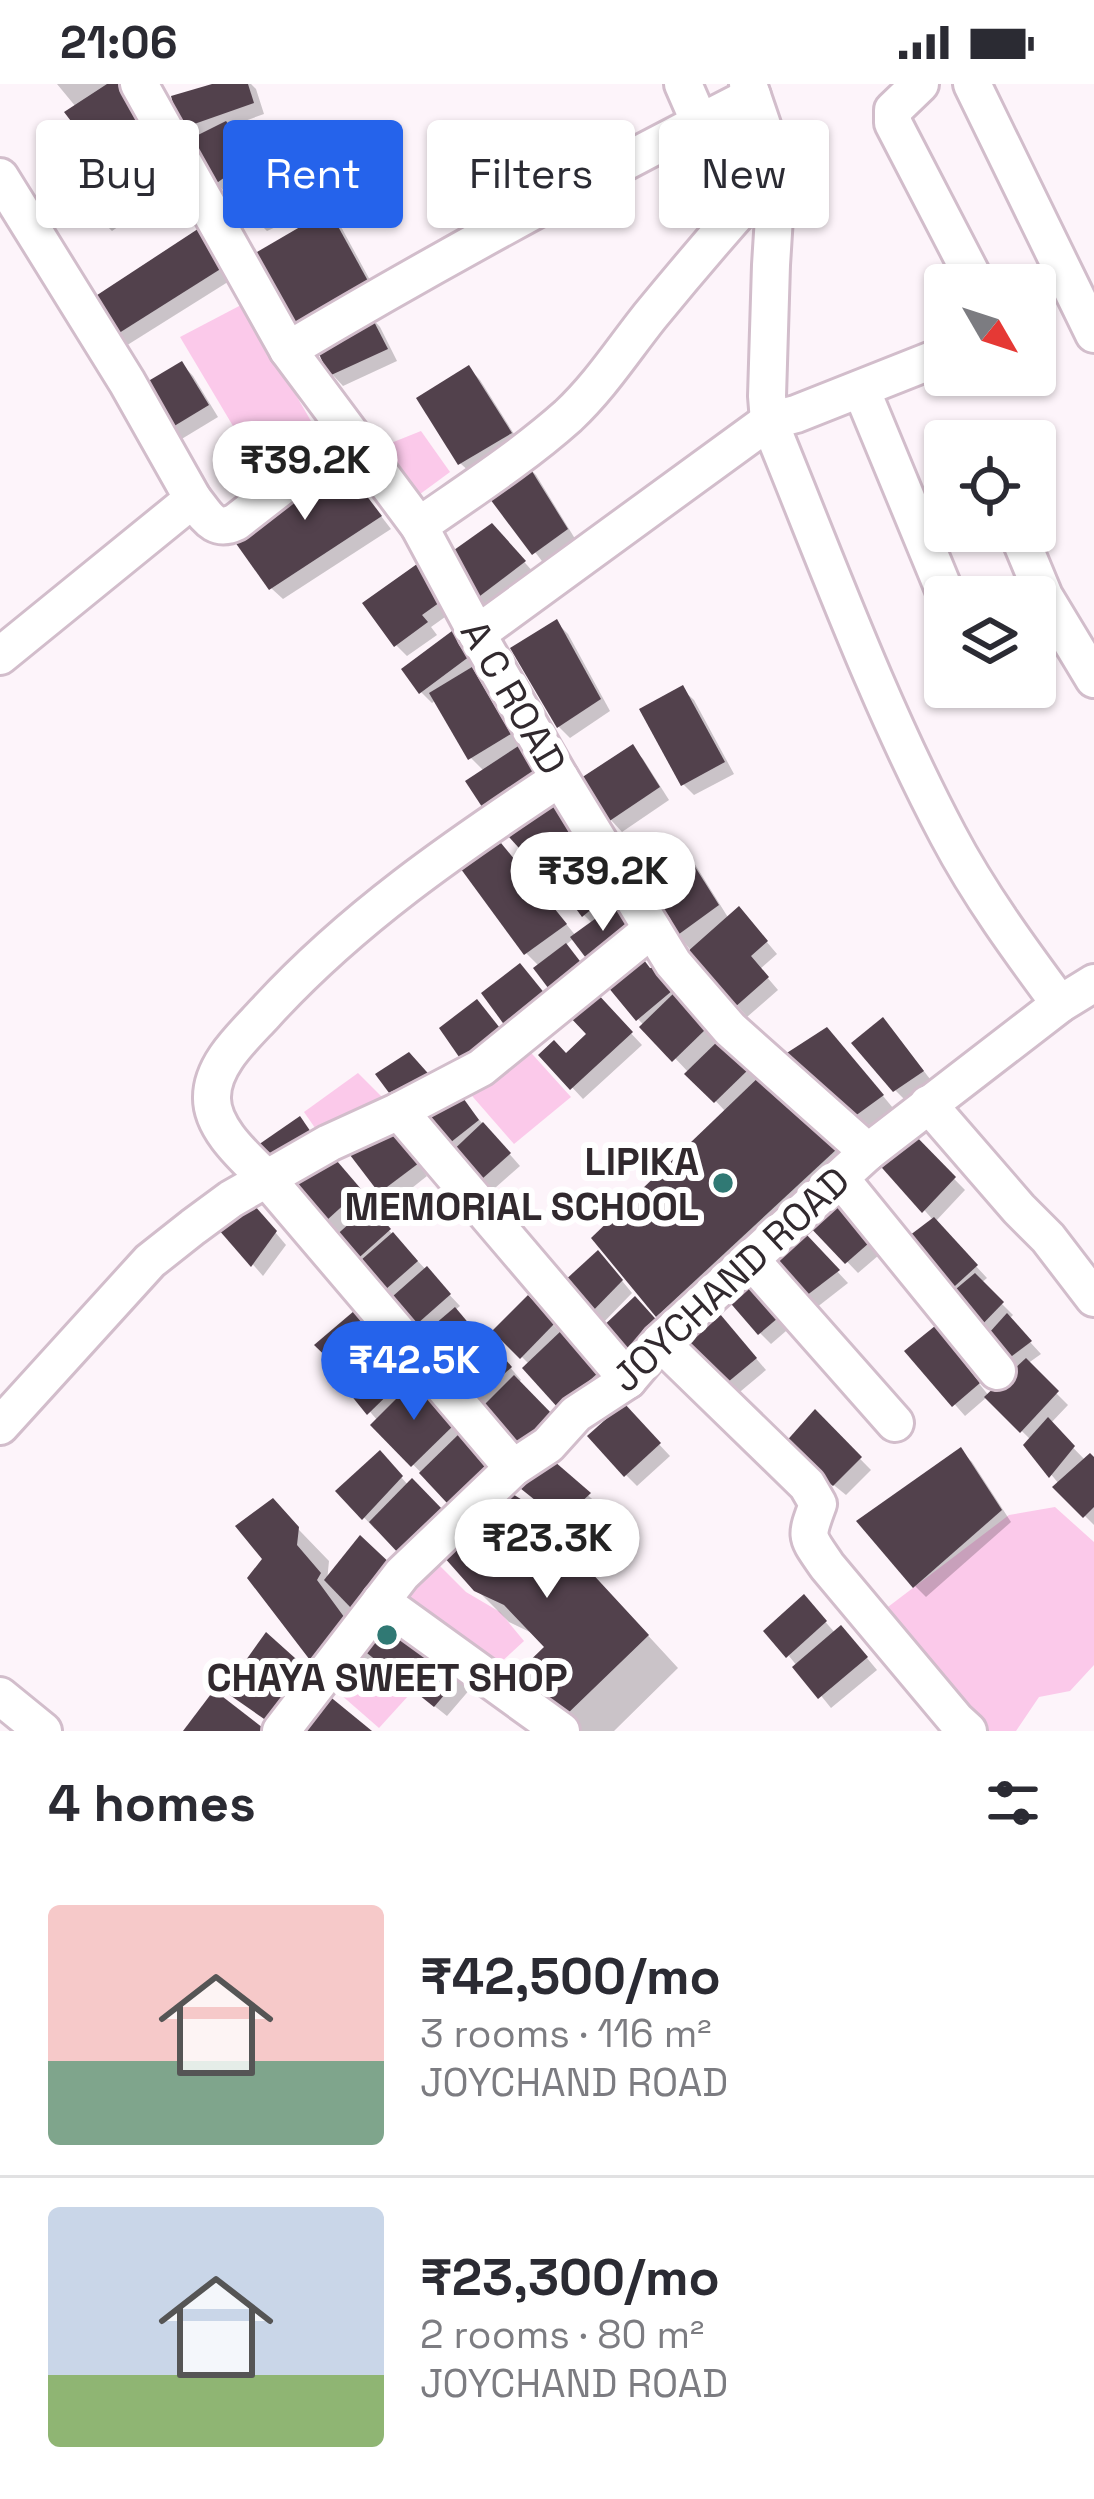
<!DOCTYPE html>
<html lang="en">
<head>
<meta charset="utf-8">
<style>
  :root { --surface:#fff; --page:#f2f2f3; --text:#2b2b33; --muted:#7c7c81; --line:#e1e1e2; --accent:#2563eb }
  body { margin:0; font-family:"Space Grotesk",sans-serif; background:var(--page); color:var(--text); height:100vh; display:flex; flex-direction:column; font-size:45px; white-space:nowrap }
  * { box-sizing:border-box; margin:0 }
  p { font-size:39px; color:var(--muted) }
  .icon { flex:none; width:66px; height:66px; fill:none; stroke:currentColor; stroke-width:2; stroke-linecap:round; stroke-linejoin:round }
  .map { position:relative; height:1647px; overflow:hidden }
  .drawer { display:flex; flex-direction:column; background:var(--surface); flex:1 }
  .drawer>* { flex:none }
  .guide { position:absolute; left:36px; top:36px; width:1023px; height:108px; display:flex; gap:24px }
  .needle { width:78px; rotate:129deg }
  .buttons { position:absolute; left:924px; top:180px; display:grid; gap:24px }
  .buttons a { display:grid; place-items:center; width:132px; height:132px; border-radius:12px; background:var(--surface); box-shadow:0 3px 9px #0004; font-size:60px }
  .price { position:absolute; translate:-50% -102px; padding:0 27px; border-radius:42px; background:#fff; color:#222; font-size:39px; line-height:78px; filter:drop-shadow(0 3px 6px #0008) }
  .price::after { content:''; position:absolute; left:50%; top:72px; width:36px; height:27px; margin-left:-18px; background:inherit; clip-path:polygon(0 0,100% 0,50% 100%) }
  .price.on { background:var(--accent); color:#fff }
  ul { padding:0; list-style:none }
  li { display:flex; align-items:center; gap:36px; height:300px; padding:0 48px }
  li+li { border-top:3px solid var(--line) }
  li span { display:grid; place-items:center; flex:none; width:336px; height:240px; border-radius:12px; color:#555 }
  li>.icon { margin-inline-start:auto }
  span .icon { width:144px; height:144px; fill:#fffc; stroke-width:1 }
  li b { font-size:51px }
  h2 { display:flex; justify-content:space-between; align-items:center; height:144px; padding:0 48px; font-size:51px }
  .tag { padding:0 42px; border-radius:12px; background:var(--surface); box-shadow:0 3px 9px #0004; font-size:42px; line-height:108px }
  .tag.on { background:var(--accent); color:#fff }
  .status { display:flex; justify-content:space-between; align-items:center; height:84px; padding:0 60px; background:var(--surface); direction:ltr }
  .status svg { height:33px; fill:currentColor }
  .map>svg:first-child { display:block }
</style>
</head>
<body>
<div class="status"><b>21:06</b><svg viewBox="0 0 49 12"><path d="M0 12V9h3v3zM5 12V6h3v6zM10 12V3h3v9zM15 12V0h3v12zM26 1h20v11H26zM47 4h2v5h-2z"/></svg></div>
<div class="map">
<svg width="1094" height="1647" viewBox="0 0 1094 1647">
  <rect width="100%" height="100%" fill="#fdf4fa"/>
  <g fill="#fbc9ea">
    <polygon points="243,220 311,337 255,379 180,253"/>
    <polygon points="421,347 450,388 412,416 376,365"/>
    <polygon points="524,961 571,1013 514,1060 466,1005"/>
    <polygon points="358,989 390,1021 322,1054 304,1028"/>
    <polygon points="1055,1423 1094,1458 1094,1581 1070,1607 1039,1613 1016,1647 981,1647 880,1529 1009,1431"/>
    <polygon points="433,1475 466,1508 500,1528 524,1557 499,1580 400,1516"/>
    <polygon points="358,1571 409,1611 379,1644 332,1603"/>
  </g>
  <g fill="#0003">
    <polygon points="57,0 117,0 126,9 161,67 128,94 148,122 112,147 101,136 97,67 76,23"/>
    <polygon points="223,0 251,0 256,5 264,30 228,43 262,86 243,99 245,102 264,93 275,104 291,136 267,147 256,136 240,101 227,110 216,99 194,55 183,44"/>
    <polygon points="329,130 340,141 377,209 310,250"/>
    <polygon points="207,143 239,191 121,265 110,254"/>
    <polygon points="369,231 380,243 397,277 343,302 332,290"/>
    <polygon points="182,280 193,292 218,333 180,356 169,345"/>
    <polygon points="469,284 480,296 521,361 472,390 460,379"/>
    <polygon points="525,380 536,391 577,458 545,481 488,407"/>
    <polygon points="344,384 391,445 283,515 271,504"/>
    <polygon points="503,454 535,490 486,527 475,516"/>
    <polygon points="417,484 452,528 431,543 437,551 407,572 396,561"/>
    <polygon points="557,539 568,550 610,627 570,654 559,643"/>
    <polygon points="452,551 479,584 473,589 482,598 521,664 485,688 471,674 436,616 432,619 421,608"/>
    <polygon points="682,605 694,616 734,690 694,711 683,700"/>
    <polygon points="632,664 643,675 669,716 622,748 611,736 585,695"/>
    <polygon points="557,720 588,761 551,793 514,753"/>
    <polygon points="680,763 691,774 729,835 750,838 777,870 760,885 778,906 747,933 678,851 638,791"/>
    <polygon points="512,774 576,852 593,840 584,831 592,775 625,818 621,878 651,887 664,886 722,957 760,996 763,993 853,1083 676,1248 595,1154 726,1028 638,935 574,854 540,883 526,869 463,782"/>
    <polygon points="595,911 642,961 583,1015 542,971 566,973 590,951"/>
    <polygon points="894,948 933,999 906,1017 895,1006"/>
    <polygon points="838,958 893,1024 865,1044 837,1016"/>
    <polygon points="461,1015 520,1082 486,1112 433,1035"/>
    <polygon points="909,1049 965,1106 935,1138 987,1194 981,1199 1013,1231 1009,1235 1041,1270 1027,1280 1068,1321 1050,1340 1086,1377 1094,1377 1094,1441 1056,1403 1059,1400 1027,1361 1031,1356 987,1313 965,1332 908,1267 945,1257 989,1312 1013,1290 948,1216 934,1137 880,1076"/>
    <polygon points="400,1056 427,1092 393,1119 354,1071"/>
    <polygon points="342,1085 370,1118 366,1122 460,1222 454,1227 482,1258 496,1267 521,1296 483,1328 281,1105"/>
    <polygon points="837,1115 886,1165 858,1189 810,1139"/>
    <polygon points="265,1136 286,1161 263,1192 217,1139"/>
    <polygon points="806,1154 848,1199 816,1224 778,1179"/>
    <polygon points="609,1181 632,1209 601,1241 638,1286 566,1199"/>
    <polygon points="754,1197 793,1241 771,1260 760,1249"/>
    <polygon points="528,1215 610,1299 573,1334 530,1281 496,1247"/>
    <polygon points="354,1231 500,1390 460,1428 374,1341 378,1337 346,1300 352,1294 319,1261"/>
    <polygon points="731,1245 766,1286 735,1312 724,1301"/>
    <polygon points="624,1323 670,1372 637,1402 626,1391"/>
    <polygon points="815,1329 871,1386 846,1411 798,1372"/>
    <polygon points="961,1367 972,1378 1011,1438 926,1513 915,1502"/>
    <polygon points="380,1370 409,1402 375,1445 339,1407"/>
    <polygon points="547,1375 600,1422 574,1446 530,1411"/>
    <polygon points="272,1418 329,1477 327,1497 352,1521 347,1530 369,1561 386,1540 471,1604 447,1632 378,1577 367,1593 347,1610 316,1578 266,1475"/>
    <polygon points="559,1455 678,1584 614,1647 576,1647 519,1591 548,1564 536,1551 509,1538 476,1505"/>
    <polygon points="815,1526 836,1550 852,1556 877,1586 831,1624 789,1572"/>
  </g>
  <g fill="#52414c">
    <polygon points="107,0 119,0 152,55 119,81 140,109 99,138 65,90 93,66 64,28"/>
    <polygon points="212,0 248,0 254,19 180,45 171,12"/>
    <polygon points="226,37 253,73 214,101 192,54"/>
    <polygon points="265,89 281,124 253,138 237,103"/>
    <polygon points="329,126 368,197 297,241 250,172"/>
    <polygon points="207,139 230,179 108,256 85,219"/>
    <polygon points="369,228 388,265 329,292 314,259"/>
    <polygon points="182,277 209,321 166,347 140,302"/>
    <polygon points="469,281 512,349 458,381 416,314"/>
    <polygon points="334,369 382,432 269,506 230,451"/>
    <polygon points="525,376 568,445 532,471 484,407"/>
    <polygon points="492,439 526,477 472,518 447,471"/>
    <polygon points="417,480 443,516 422,531 428,538 394,563 362,519"/>
    <polygon points="557,535 601,615 557,644 510,564"/>
    <polygon points="452,547 470,572 419,610 401,585"/>
    <polygon points="472,583 511,650 468,676 429,609"/>
    <polygon points="683,601 725,678 681,702 639,625"/>
    <polygon points="523,659 543,690 486,729 465,697"/>
    <polygon points="633,660 660,703 608,738 581,694"/>
    <polygon points="557,716 579,748 537,784 509,753"/>
    <polygon points="501,759 567,840 524,871 458,781"/>
    <polygon points="680,759 719,821 675,853 634,790"/>
    <polygon points="592,771 616,805 582,833 555,796"/>
    <polygon points="617,819 636,845 592,882 570,853"/>
    <polygon points="739,822 768,857 751,872 769,893 734,924 686,869"/>
    <polygon points="566,859 586,885 555,913 533,884"/>
    <polygon points="638,868 650,884 665,883 679,901 636,937 603,897"/>
    <polygon points="520,879 550,916 511,950 481,909"/>
    <polygon points="595,907 633,948 570,1006 538,971 554,956 566,969 586,950 568,931"/>
    <polygon points="675,908 708,943 672,978 639,943"/>
    <polygon points="477,915 507,953 466,983 439,944"/>
    <polygon points="883,933 924,987 893,1008 851,959"/>
    <polygon points="827,943 884,1011 851,1035 779,974"/>
    <polygon points="722,953 751,983 714,1019 684,990"/>
    <polygon points="409,968 434,996 398,1021 375,990"/>
    <polygon points="763,989 838,1064 656,1233 591,1154"/>
    <polygon points="461,1011 479,1036 446,1062 429,1035"/>
    <polygon points="300,1032 315,1054 274,1083 258,1061"/>
    <polygon points="483,1038 511,1069 473,1103 446,1073"/>
    <polygon points="389,1041 419,1079 379,1109 350,1071"/>
    <polygon points="909,1045 956,1093 922,1129 875,1076"/>
    <polygon points="331,1070 361,1105 315,1147 276,1104"/>
    <polygon points="837,1111 877,1152 845,1180 806,1139"/>
    <polygon points="254,1121 277,1147 251,1183 212,1138"/>
    <polygon points="370,1121 391,1145 353,1179 332,1155"/>
    <polygon points="934,1133 978,1181 944,1212 901,1158"/>
    <polygon points="393,1148 418,1177 377,1213 352,1184"/>
    <polygon points="806,1150 840,1186 802,1215 774,1179"/>
    <polygon points="598,1166 623,1196 584,1236 562,1199"/>
    <polygon points="427,1182 451,1210 409,1247 384,1220"/>
    <polygon points="975,1189 1004,1218 973,1250 944,1215"/>
    <polygon points="754,1193 785,1228 758,1251 726,1214"/>
    <polygon points="528,1211 555,1239 520,1275 492,1247"/>
    <polygon points="635,1212 662,1242 625,1277 598,1247"/>
    <polygon points="455,1223 476,1248 435,1282 414,1258"/>
    <polygon points="354,1227 378,1253 340,1286 314,1261"/>
    <polygon points="1007,1229 1032,1257 1000,1281 980,1259"/>
    <polygon points="720,1230 757,1274 722,1303 685,1260"/>
    <polygon points="935,1242 980,1299 952,1323 904,1267"/>
    <polygon points="563,1245 601,1286 559,1325 522,1284"/>
    <polygon points="485,1251 512,1283 470,1319 442,1287"/>
    <polygon points="386,1258 410,1289 367,1331 342,1300"/>
    <polygon points="1026,1274 1059,1307 1020,1349 984,1313"/>
    <polygon points="514,1291 555,1333 519,1368 478,1327"/>
    <polygon points="417,1294 457,1338 411,1383 370,1341"/>
    <polygon points="624,1319 661,1359 624,1393 587,1352"/>
    <polygon points="815,1325 862,1373 833,1402 783,1361"/>
    <polygon points="1048,1333 1075,1362 1049,1394 1023,1361"/>
    <polygon points="461,1348 492,1377 447,1419 419,1389"/>
    <polygon points="961,1363 1002,1426 913,1504 856,1437"/>
    <polygon points="380,1366 403,1392 362,1436 335,1407"/>
    <polygon points="1090,1369 1094,1373 1094,1423 1083,1434 1052,1403"/>
    <polygon points="547,1371 591,1409 561,1437 515,1400"/>
    <polygon points="412,1394 443,1426 401,1472 369,1438"/>
    <polygon points="508,1407 527,1419 649,1551 564,1633 542,1617 515,1591 544,1563 504,1521 474,1507 443,1472"/>
    <polygon points="273,1414 299,1443 297,1461 321,1489 317,1496 350,1541 313,1580 247,1494 262,1475 235,1442"/>
    <polygon points="360,1451 394,1483 353,1526 324,1496"/>
    <polygon points="804,1510 827,1537 786,1574 763,1547"/>
    <polygon points="385,1536 462,1590 434,1623 362,1565"/>
    <polygon points="841,1541 868,1573 818,1615 792,1583"/>
    <polygon points="266,1548 305,1583 267,1637 224,1607"/>
    <polygon points="214,1606 267,1647 183,1647"/>
    <polygon points="328,1611 372,1647 299,1647"/>
  </g>
  <g fill="none" stroke-linecap="round" stroke-linejoin="round">
    <defs>
      <g id="minor">
        <polyline points="139,0 288,266 419,442 477,550 560,694 673,879 730,945 868,1068 1060,920 1094,899"/>
        <polyline points="683,0 700,39"/>
        <path d="M 748,0 L 777,85 L 771,181 L 767,312 L 769,337 C 826,476 878,619 948,751 C 979,810 1020,866 1060,920"/>
        <polyline points="920,0 893,26 893,39 977,201"/>
        <polyline points="972,0 1094,250"/>
        <polyline points="0,93 127,298 193,415 0,572"/>
        <path d="M 288,266 C 439,176 595,92 752,12"/>
        <polyline points="861,305 947,513"/>
        <path d="M 193,415 C 206,431 213,449 236,438 L 349,350"/>
        <path d="M 419,442 C 469,407 522,373 568,332 C 600,302 623,266 650,232 C 691,182 733,133 777,85"/>
        <polyline points="1017,447 1044,512 1094,595"/>
        <polyline points="477,550 769,337 796,330 945,271"/>
        <polyline points="928,1020 1019,1125 1048,1154 1094,1214"/>
        <polyline points="399,1027 628,1296"/>
        <polyline points="840,1094 997,1287"/>
        <polyline points="751,1176 895,1339"/>
        <path d="M 660,1258 L 807,1401 L 818,1420 C 805,1455 806,1451 827,1482 L 956,1636 L 968,1647"/>
        <polyline points="0,1342 150,1177 193,1143 231,1115 329,1059 399,1027 481,984 652,845"/>
        <path d="M 513,1384 L 267,1095 C 247,1075 211,1045 212,1013 C 212,980 244,952 265,929 C 351,835 454,764 560,694"/>
        <polyline points="381,1517 561,1647"/>
        <polyline points="0,1612 43,1647"/>
        <polyline points="281,1647 402,1490 513,1384 548,1361 576,1330 628,1296 660,1258 868,1068"/>
      </g>
    </defs>
    <use href="#minor" stroke="#d2bdcb" stroke-width="42"/>
    <use href="#minor" stroke="#fff" stroke-width="36"/>
  </g>
  <g fill="#307974" stroke="#fff" stroke-width="4.5">
    <circle cx="723" cy="1099" r="12"/>
    <circle cx="387" cy="1551" r="12"/>
  </g>
  <g text-anchor="middle" stroke-width="12" stroke-linejoin="round" paint-order="stroke">
    <g font-size="39" fill="#31292e" stroke="#fff">
      <text transform="translate(514 613) rotate(60)" y="14">A C ROAD</text>
      <text transform="translate(730 1195) rotate(-43)" y="14">JOYCHAND ROAD</text>
    </g>
    <g font-size="39" font-weight="bold" fill="#31292e" stroke="#fff" text-anchor="end">
      <text x="699" y="1091">LIPIKA<tspan x="699" dy="45">MEMORIAL SCHOOL</tspan></text>
      <text x="387" y="1607" text-anchor="middle">CHAYA SWEET SHOP</text>
    </g>
  </g>
</svg>
<div class="buttons">
<a><svg class="needle" viewBox="-14 -14 28 28"><path d="M0-13l5 13h-10z" fill="#e53935"/><path d="M0 13l5-13h-10z" fill="#7c7c81"/></svg></a>
<a><svg class="icon" aria-label="locate" viewBox="0 0 24 24"><circle cx="12" cy="12" r="6"/><path d="M12 2v4M12 18v4M2 12h4M18 12h4"/></svg></a>
<a><svg class="icon" aria-label="layers" viewBox="0 0 24 24"><path d="M12 4l9 5-9 5-9-5zM3 14l9 5 9-5"/></svg></a>
</div>
<b class="price" style="left:305px;top:439px">₹39.2K</b>
<b class="price" style="left:603px;top:850px">₹39.2K</b>
<b class="price on" style="left:414px;top:1339px">₹42.5K</b>
<b class="price" style="left:547px;top:1517px">₹23.3K</b>
<div class="guide">
<a class="tag">Buy</a>
<a class="tag on">Rent</a>
<a class="tag">Filters</a>
<a class="tag">New</a>
</div>
</div>
<section class="drawer">
<h2>4 homes<svg class="icon" aria-label="filters" viewBox="0 0 24 24"><path d="M4 7h16M4 17h16"/><circle cx="9" cy="7" r="2"/><circle cx="15" cy="17" r="2"/></svg></h2>
<ul>
<li><span style="background:linear-gradient(#f6c9c9 65%,#7fa58c 0)"><svg class="icon" aria-label="home" viewBox="0 0 24 24"><path d="M3 11l9-7 9 7M6 9v11h12V9"/></svg></span><div><b>₹42,500/mo</b><p>3 rooms · 116 m²</p><p>JOYCHAND ROAD</p></div></li>
<li><span style="background:linear-gradient(#c9d6e8 70%,#8fb573 0)"><svg class="icon" aria-label="home" viewBox="0 0 24 24"><path d="M3 11l9-7 9 7M6 9v11h12V9"/></svg></span><div><b>₹23,300/mo</b><p>2 rooms · 80 m²</p><p>JOYCHAND ROAD</p></div></li>
</ul>
</section>
</body>
</html>
